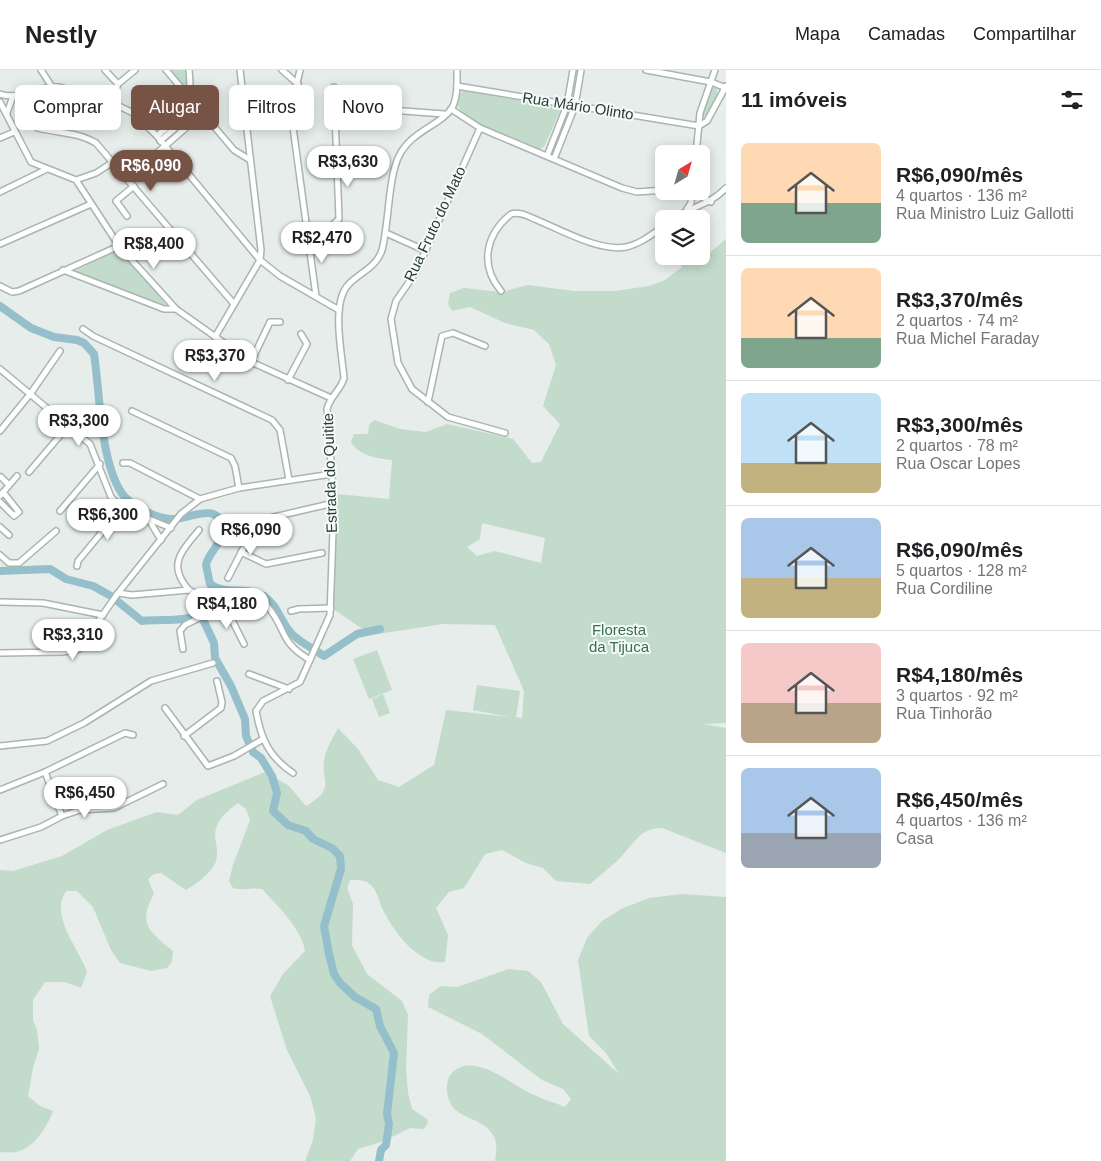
<!DOCTYPE html>
<html lang="pt">
<head>
<meta charset="utf-8">
<style>
  :root { --surface:#fff; --page:#f6f6f6; --text:#202124; --muted:#757577; --line:#e0e0e0; --accent:#775346 }
  body { margin:0; font-family:Arial,sans-serif; background:var(--page); color:var(--text); height:100vh; display:flex; flex-direction:column; font-size:19px; white-space:nowrap }
  * { box-sizing:border-box; margin:0 }
  p { font-size:16px; color:var(--muted) }
  .icon { flex:none; width:28px; height:28px; fill:none; stroke:currentColor; stroke-width:2; stroke-linecap:round; stroke-linejoin:round }
  .map { position:relative; flex:1; overflow:hidden }
  .details { display:flex; flex-direction:column; background:var(--surface); width:375px }
  .details>* { flex:none }
  .guide { position:absolute; left:15px; top:15px; width:475px; height:45px; display:flex; gap:10px }
  .needle { width:32px; rotate:37deg }
  .tools { position:absolute; left:655px; top:75px; display:grid; gap:10px }
  .tools a { display:grid; place-items:center; width:55px; height:55px; border-radius:8px; background:var(--surface); box-shadow:0 2px 12px #0003; font-size:25px }
  .price { position:absolute; translate:-50% -42px; padding:0 11px; border-radius:18px; background:#fff; color:#222; font-size:16px; line-height:32px; filter:drop-shadow(0 1px 2px #0008) }
  .price::after { content:''; position:absolute; left:50%; top:30px; width:15px; height:11px; margin-left:-8px; background:inherit; clip-path:polygon(0 0,100% 0,50% 100%) }
  .price.selected { background:var(--accent); color:#fff }
  ul { padding:0; list-style:none }
  li { display:flex; align-items:center; gap:15px; height:125px; padding:0 15px }
  li+li { border-top:1px solid var(--line) }
  li span { display:grid; place-items:center; flex:none; width:140px; height:100px; border-radius:8px; color:#555 }
  li>.icon { margin-inline-start:auto }
  span .icon { width:60px; height:60px; fill:#fffc; stroke-width:1 }
  li b { font-size:21px }
  h2 { display:flex; justify-content:space-between; align-items:center; height:60px; padding:0 15px; font-size:21px }
  .tag { padding:0 18px; border-radius:8px; background:var(--surface); box-shadow:0 2px 12px #0003; font-size:18px; line-height:45px }
  .tag.selected { background:var(--accent); color:#fff }
  header { display:flex; align-items:center; gap:30px; box-sizing:border-box; height:70px; padding:0 25px; background:var(--surface); border-bottom:1px solid var(--line) }
  header strong { font-size:24px }
  nav { display:flex; gap:28px; margin-inline-start:auto; font-size:18px }
  main { display:flex; flex:1; min-height:0 }
  .map>svg:first-child { display:block }
</style>
</head>
<body>
<header>
<strong>Nestly</strong>
<nav><a>Mapa</a><a>Camadas</a><a>Compartilhar</a></nav>
</header>
<main>
<div class="map">
<svg width="726" height="1091" viewBox="0 0 726 1091">
  <rect width="100%" height="100%" fill="#e6edea"/>
  <g fill="#c2dbca" fill-rule="evenodd">
    <polygon points="169,0 187,0 189,13 187,17 183,16"/>
    <polygon points="716,17 718,26 707,45 702,47 701,45 710,19"/>
    <path d="M 464,21 L 556,36 L 560,41 L 545,75 L 541,79 L 536,79 C 516,71 465,55 457,34 L 460,23 Z"/>
    <path d="M 726,169 L 726,653 L 703,654 L 726,658 L 726,783 L 662,758 C 638,758 632,777 617,791 C 608,799 599,806 590,814 L 556,811 L 543,798 L 526,793 L 502,780 L 485,784 L 464,818 L 449,822 L 436,838 L 448,865 L 445,892 C 419,896 394,862 383,840 C 379,832 378,823 372,816 C 366,809 358,810 350,810 L 347,818 L 353,834 L 352,875 L 367,904 L 402,931 L 408,945 L 406,998 L 408,1023 L 412,1039 L 427,1049 L 428,1053 L 424,1059 L 410,1058 L 384,1071 L 358,1079 L 350,1091 L 305,1091 L 313,1070 L 316,1048 L 310,1026 L 287,980 L 270,926 L 283,904 L 305,881 C 302,860 277,835 262,819 C 252,817 243,821 233,818 L 229,811 L 233,795 L 250,750 L 246,739 L 238,733 C 227,741 216,750 215,764 C 215,772 219,782 216,791 C 212,803 196,814 186,820 L 161,803 L 154,804 L 148,809 L 154,824 C 137,854 150,862 173,881 L 172,892 L 167,898 L 151,901 L 120,893 L 111,880 L 93,837 L 77,821 L 66,821 C 49,846 79,878 87,902 L 81,918 L 65,912 L 45,912 L 33,930 L 33,950 L 37,960 L 39,979 L 33,998 L 28,1026 L 40,1036 L 53,1041 C 48,1056 33,1079 16,1082 C 11,1083 5,1082 0,1082 L 0,800 L 13,801 L 62,786 L 107,760 L 157,742 L 178,745 L 197,730 L 265,702 L 289,716 L 306,736 C 338,717 319,712 325,686 C 327,677 334,666 338,658 L 358,679 L 378,710 L 399,717 L 434,695 L 446,640 L 509,647 L 473,640 L 477,615 L 520,621 L 516,647 L 522,648 L 524,621 L 495,555 L 443,554 L 371,565 L 332,538 L 337,424 L 389,429 L 392,390 C 377,389 359,385 351,372 L 354,364 L 368,364 L 369,355 L 374,350 L 400,359 L 426,362 L 447,354 L 513,369 L 532,393 L 541,392 L 560,354 L 543,336 L 556,295 L 549,274 L 534,260 L 505,253 L 470,237 L 452,241 L 448,234 L 450,223 L 464,218 L 501,222 L 528,215 L 574,221 L 615,221 L 649,216 L 665,210 L 682,197 L 672,186 L 698,186 L 701,190 ZM 482,453 L 545,468 L 541,493 L 495,481 L 477,486 L 467,477 L 480,469 Z"/>
    <polygon points="115,181 119,181 127,187 167,236 163,238 73,202"/>
    <polygon points="377,580 392,620 369,629 353,589"/>
    <polygon points="383,624 390,643 379,647 372,629"/>
    <path d="M 682,824 L 726,827 L 726,1091 L 495,1091 C 496,1083 498,1072 493,1065 C 480,1043 448,1052 447,1019 C 447,1013 448,1006 453,1002 C 475,982 510,1014 530,1023 C 541,1029 554,1032 565,1037 L 571,1029 L 563,1019 L 542,1010 L 482,964 L 428,937 L 429,925 L 441,916 L 457,917 L 509,899 L 528,901 L 541,912 L 563,954 L 619,1004 L 606,983 L 589,966 L 578,890 L 587,868 L 602,851 L 621,839 L 649,828 Z"/>
  </g>
  <g fill="none" stroke-linecap="round" stroke-linejoin="round">
    <g stroke="#95c0cb" stroke-width="8">
      <path d="M 0,236 L 31,258 L 54,267 L 77,270 L 84,273 L 94,284 C 100,323 100,389 121,422 C 129,435 155,448 170,449 C 186,451 222,428 222,461 C 222,474 208,483 206,495 L 210,514 C 226,526 247,515 265,527 C 278,536 281,553 292,564 C 301,573 314,579 324,586 L 357,564 L 380,559"/>
      <path d="M 0,501 L 50,499 L 66,509 L 93,516 L 111,526 L 142,551 C 165,549 183,552 204,544"/>
      <polyline points="222,537 264,526"/>
      <polyline points="201,545 214,573 215,588 231,616 245,649 246,666 253,682 261,688 272,706 277,723 273,741 288,755 306,761 313,769 332,778 340,786 341,799 324,856 329,884 334,904 340,913 355,927 376,939 380,956 394,983 387,1044 389,1054 386,1075 381,1080 379,1091"/>
    </g>
    <defs>
      <g id="minor">
        <polyline points="41,0 52,17"/>
        <polyline points="105,0 118,14"/>
        <polyline points="166,0 234,80 250,90"/>
        <polyline points="282,0 298,14"/>
        <polyline points="300,0 293,30 292,50 316,226"/>
        <polyline points="646,0 711,12 726,18"/>
        <polyline points="457,16 699,56 707,51 726,16"/>
        <path d="M 0,24 C 19,31 39,15 59,17 L 111,32 L 133,43 L 157,66 L 260,190 L 280,206 L 339,240"/>
        <polyline points="188,25 190,13 189,0"/>
        <polyline points="0,32 31,92 76,110 119,176 176,239 251,292 331,328"/>
        <polyline points="111,32 118,14 135,0"/>
        <polyline points="336,36 444,44"/>
        <polyline points="451,39 480,58 622,118 637,122 664,120"/>
        <polyline points="7,43 13,26"/>
        <path d="M 38,58 C 57,63 78,62 96,73 L 234,234"/>
        <polyline points="480,58 416,202 396,231 391,249 398,293 412,319 448,347 505,363"/>
        <polyline points="157,66 195,33"/>
        <polyline points="0,68 14,62"/>
        <polyline points="160,71 199,38"/>
        <polyline points="696,84 700,43 715,0"/>
        <polyline points="547,86 567,35 573,0"/>
        <polyline points="554,89 575,36 581,0"/>
        <polyline points="127,109 203,43"/>
        <polyline points="76,110 96,103 113,92"/>
        <polyline points="692,121 711,132"/>
        <polyline points="0,122 47,99"/>
        <polyline points="687,139 691,133 692,121"/>
        <polyline points="127,146 116,131 134,116"/>
        <path d="M 673,149 C 692,136 710,135 726,118"/>
        <polyline points="386,163 426,181"/>
        <polyline points="308,165 325,162 339,149 334,17"/>
        <polyline points="0,174 91,134"/>
        <polyline points="63,200 164,239 176,239"/>
        <polyline points="0,216 12,222 19,221 119,176"/>
        <path d="M 501,221 C 479,195 486,164 511,144 C 520,141 529,147 537,150 C 561,160 600,182 626,177 C 640,174 653,164 664,156"/>
        <polyline points="83,259 93,266 272,350 280,360 289,410"/>
        <polyline points="215,267 260,190 261,180 240,0"/>
        <polyline points="251,292 270,252 280,252"/>
        <polyline points="0,299 90,374 111,427 122,438 171,458"/>
        <polyline points="288,310 307,274 301,264"/>
        <polyline points="428,332 442,266 453,263 485,276"/>
        <polyline points="132,341 231,388 235,396 239,418"/>
        <polyline points="0,361 31,323 60,281"/>
        <polyline points="123,393 130,393 200,429 239,418 332,404"/>
        <polyline points="29,402 69,355"/>
        <polyline points="1,407 9,415"/>
        <polyline points="0,426 17,406"/>
        <polyline points="0,432 14,446 19,442 3,422"/>
        <polyline points="60,441 100,394"/>
        <polyline points="149,450 161,470"/>
        <polyline points="0,457 9,465"/>
        <polyline points="241,482 266,494 322,483"/>
        <polyline points="0,485 9,493 19,493 56,461"/>
        <polyline points="77,496 78,491 122,438"/>
        <polyline points="228,508 245,475 252,452 334,433"/>
        <path d="M 189,520 C 167,495 181,482 199,460"/>
        <polyline points="118,523 132,525 189,520 226,538"/>
        <polyline points="0,532 43,533 103,545"/>
        <polyline points="226,538 244,574"/>
        <polyline points="291,541 299,539 331,538"/>
        <path d="M 183,579 L 180,561 L 185,555 C 200,547 255,522 268,537 C 287,560 279,572 310,590"/>
        <polyline points="0,583 63,582 79,579 118,523 181,444 200,429"/>
        <polyline points="249,604 289,619"/>
        <polyline points="165,638 208,696 234,686 263,669"/>
        <polyline points="184,666 221,638 222,632 217,611"/>
        <polyline points="0,676 47,671 84,653 151,611 213,593"/>
        <polyline points="45,702 62,746"/>
        <path d="M 293,703 C 269,687 261,669 256,641 L 263,631 L 300,612 L 330,545 L 334,433 L 327,339 C 330,326 341,320 344,308 C 342,284 331,234 348,215 C 359,203 377,197 382,180 C 389,154 388,108 399,86 C 411,61 441,55 452,38 C 458,27 457,12 457,0"/>
        <polyline points="0,720 45,702 125,663 133,665"/>
        <polyline points="0,770 41,757 62,746 80,740 114,738 163,714"/>
      </g>
    </defs>
    <use href="#minor" stroke="#a9b5b1" stroke-width="8"/>
    <use href="#minor" stroke="#fff" stroke-width="5"/>
  </g>
  <g text-anchor="middle" stroke-width="4" stroke-linejoin="round" paint-order="stroke">
    <g font-size="15" fill="#273d39" stroke="#f6faf8">
      <text transform="translate(578 36) rotate(9)" y="5">Rua Mário Olinto</text>
      <text transform="translate(435 154) rotate(-65)" y="5">Rua Fruto do Mato</text>
      <text transform="translate(330 403) rotate(-92)" y="5">Estrada do Quitite</text>
    </g>
    <g font-size="15" fill="#36704f" stroke="#f6faf8">
      <text x="619" y="565">Floresta<tspan x="619" dy="17">da Tijuca</tspan></text>
    </g>
  </g>
</svg>
<div class="tools">
<a><svg class="needle" viewBox="-14 -14 28 28"><path d="M0-13l5 13h-10z" fill="#e53935"/><path d="M0 13l5-13h-10z" fill="#757577"/></svg></a>
<a><svg class="icon" aria-label="layers" viewBox="0 0 24 24"><path d="M12 4l9 5-9 5-9-5zM3 14l9 5 9-5"/></svg></a>
</div>
<b class="price" style="left:348px;top:118px">R$3,630</b>
<b class="price selected" style="left:151px;top:122px">R$6,090</b>
<b class="price" style="left:322px;top:194px">R$2,470</b>
<b class="price" style="left:154px;top:200px">R$8,400</b>
<b class="price" style="left:215px;top:312px">R$3,370</b>
<b class="price" style="left:79px;top:377px">R$3,300</b>
<b class="price" style="left:108px;top:471px">R$6,300</b>
<b class="price" style="left:251px;top:486px">R$6,090</b>
<b class="price" style="left:227px;top:560px">R$4,180</b>
<b class="price" style="left:73px;top:591px">R$3,310</b>
<b class="price" style="left:85px;top:749px">R$6,450</b>
<div class="guide">
<a class="tag">Comprar</a>
<a class="tag selected">Alugar</a>
<a class="tag">Filtros</a>
<a class="tag">Novo</a>
</div>
</div>
<section class="details">
<h2>11 imóveis<svg class="icon" aria-label="filters" viewBox="0 0 24 24"><path d="M4 7h16M4 17h16"/><circle cx="9" cy="7" r="2"/><circle cx="15" cy="17" r="2"/></svg></h2>
<ul>
<li><span style="background:linear-gradient(#ffd9b3 60%,#7fa58c 0)"><svg class="icon" aria-label="home" viewBox="0 0 24 24"><path d="M3 11l9-7 9 7M6 9v11h12V9"/></svg></span><div><b>R$6,090/mês</b><p>4 quartos · 136 m²</p><p>Rua Ministro Luiz Gallotti</p></div></li>
<li><span style="background:linear-gradient(#ffd9b3 70%,#7fa58c 0)"><svg class="icon" aria-label="home" viewBox="0 0 24 24"><path d="M3 11l9-7 9 7M6 9v11h12V9"/></svg></span><div><b>R$3,370/mês</b><p>2 quartos · 74 m²</p><p>Rua Michel Faraday</p></div></li>
<li><span style="background:linear-gradient(#bfe0f5 70%,#c2b280 0)"><svg class="icon" aria-label="home" viewBox="0 0 24 24"><path d="M3 11l9-7 9 7M6 9v11h12V9"/></svg></span><div><b>R$3,300/mês</b><p>2 quartos · 78 m²</p><p>Rua Oscar Lopes</p></div></li>
<li><span style="background:linear-gradient(#a9c7e8 60%,#c2b280 0)"><svg class="icon" aria-label="home" viewBox="0 0 24 24"><path d="M3 11l9-7 9 7M6 9v11h12V9"/></svg></span><div><b>R$6,090/mês</b><p>5 quartos · 128 m²</p><p>Rua Cordiline</p></div></li>
<li><span style="background:linear-gradient(#f6c9c9 60%,#b9a48a 0)"><svg class="icon" aria-label="home" viewBox="0 0 24 24"><path d="M3 11l9-7 9 7M6 9v11h12V9"/></svg></span><div><b>R$4,180/mês</b><p>3 quartos · 92 m²</p><p>Rua Tinhorão</p></div></li>
<li><span style="background:linear-gradient(#a9c7e8 65%,#9aa5b1 0)"><svg class="icon" aria-label="home" viewBox="0 0 24 24"><path d="M3 11l9-7 9 7M6 9v11h12V9"/></svg></span><div><b>R$6,450/mês</b><p>4 quartos · 136 m²</p><p>Casa</p></div></li>
</ul>
</section>
</main>
</body>
</html>
